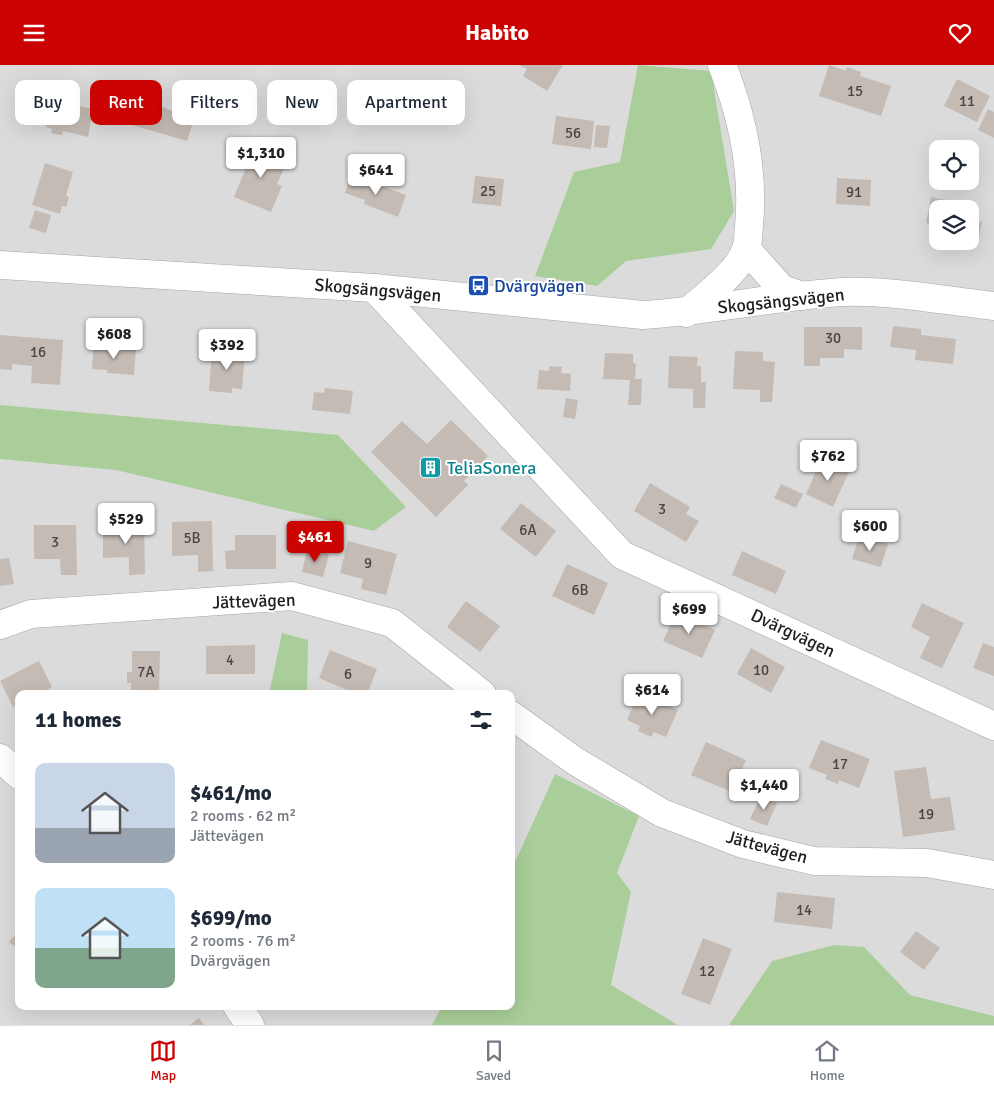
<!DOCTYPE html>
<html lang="en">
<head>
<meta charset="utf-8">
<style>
  :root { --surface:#fff; --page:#f2f2f3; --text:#1f2937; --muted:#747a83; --line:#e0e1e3; --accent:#cb0302 }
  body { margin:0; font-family:Signika,sans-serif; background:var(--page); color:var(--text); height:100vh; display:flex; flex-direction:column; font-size:19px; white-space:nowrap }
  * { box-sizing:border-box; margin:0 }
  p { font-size:16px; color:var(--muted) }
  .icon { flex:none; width:28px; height:28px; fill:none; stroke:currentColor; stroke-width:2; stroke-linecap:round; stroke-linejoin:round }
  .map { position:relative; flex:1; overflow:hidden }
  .side { position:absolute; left:15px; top:625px; width:500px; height:320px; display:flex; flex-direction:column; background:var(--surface); border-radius:10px; box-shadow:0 5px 20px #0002 }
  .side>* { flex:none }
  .top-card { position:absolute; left:15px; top:15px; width:500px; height:45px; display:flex; gap:10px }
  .buttons { position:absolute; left:929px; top:75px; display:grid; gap:10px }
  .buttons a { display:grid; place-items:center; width:50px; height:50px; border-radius:10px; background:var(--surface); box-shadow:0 5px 20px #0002; font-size:25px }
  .price { position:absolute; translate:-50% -42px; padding:0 11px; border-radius:5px; background:#fff; color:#222; font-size:16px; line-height:32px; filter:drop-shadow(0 1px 2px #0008) }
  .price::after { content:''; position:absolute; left:50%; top:30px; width:15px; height:11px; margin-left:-8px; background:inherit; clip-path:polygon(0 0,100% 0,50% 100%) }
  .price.on { background:var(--accent); color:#fff }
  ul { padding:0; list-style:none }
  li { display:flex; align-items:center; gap:15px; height:125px; padding:0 20px }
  li span { display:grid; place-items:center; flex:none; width:140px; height:100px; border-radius:10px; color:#555 }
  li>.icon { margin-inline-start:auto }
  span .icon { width:60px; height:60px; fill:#fffc; stroke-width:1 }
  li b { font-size:21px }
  h2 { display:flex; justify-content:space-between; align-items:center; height:60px; padding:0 20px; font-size:21px }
  .chip { padding:0 18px; border-radius:10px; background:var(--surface); box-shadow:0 5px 20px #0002; font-size:18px; line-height:45px }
  .chip.on { background:var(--accent); color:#fff }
  header { display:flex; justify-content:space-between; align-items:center; height:65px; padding:0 20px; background:var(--accent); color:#fff; font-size:22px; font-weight:700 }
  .dock { display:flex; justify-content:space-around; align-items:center; height:70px; border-top:1px solid var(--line); background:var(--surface); font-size:14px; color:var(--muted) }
  .dock a { display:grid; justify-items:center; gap:2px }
  .dock .on { color:var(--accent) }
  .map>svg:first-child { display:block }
</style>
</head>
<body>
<header><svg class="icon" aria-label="menu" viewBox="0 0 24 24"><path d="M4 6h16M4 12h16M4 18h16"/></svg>Habito<svg class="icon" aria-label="heart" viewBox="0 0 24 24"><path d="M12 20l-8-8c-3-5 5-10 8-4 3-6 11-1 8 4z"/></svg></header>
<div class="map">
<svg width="994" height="960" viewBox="0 0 994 960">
  <rect width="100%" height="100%" fill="#efece4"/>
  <path fill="#dcdbdb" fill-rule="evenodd" d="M 0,0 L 994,0 L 994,960 L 0,960 ZM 938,84 L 970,84 L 970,116 L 938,116 ZM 938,144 L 970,144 L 970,176 L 938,176 ZM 19,629 L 511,629 L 511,941 L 19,941 Z"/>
  <g fill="#a9ce99">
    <polygon points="638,0 711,6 734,146 711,184 626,196 597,221 535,211 574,107 620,97"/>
    <polygon points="0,340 338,370 406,442 374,466 116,405 0,394"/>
    <polygon points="282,568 308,575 307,629 269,629"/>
    <polygon points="555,709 639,751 617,808 631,827 611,920 678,960 432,960 442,941 511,941 511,793 516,795"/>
    <polygon points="834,880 864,882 910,930 994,951 994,960 729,960 772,896"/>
  </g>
  <g fill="#c4bbb4">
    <polygon points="519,0 563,0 547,26 523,11 527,4"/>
    <polygon points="829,0 846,6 847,2 861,7 860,11 891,21 881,51 819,31"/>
    <polygon points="957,14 990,31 977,57 944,41"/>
    <polygon points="26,27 38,31 30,56 18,52"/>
    <polygon points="140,34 194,54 187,76 132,60"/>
    <polygon points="51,35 93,44 88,72 63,66 62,70 51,68 52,64 46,62"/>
    <polygon points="988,44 994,47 994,73 978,65"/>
    <polygon points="556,51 594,56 591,84 552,79"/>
    <polygon points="596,60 610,61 607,83 594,82"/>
    <polygon points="256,78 279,87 276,95 286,99 277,119 282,121 271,147 234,132"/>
    <polygon points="45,98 73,107 66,131 69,132 66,142 62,141 60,149 32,140"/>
    <polygon points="351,110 406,130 398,152 364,139 365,135 345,128"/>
    <polygon points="475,111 504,114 501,141 472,138"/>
    <polygon points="837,113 871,115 870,141 836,139"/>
    <polygon points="931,132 971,140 971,144 938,144 938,160 926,158"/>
    <polygon points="35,145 51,150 46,168 29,163"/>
    <polygon points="970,155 982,157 978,178 970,176"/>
    <polygon points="893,261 921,264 921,270 956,274 953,299 915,295 916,285 890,282"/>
    <polygon points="804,262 862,262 862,285 844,284 844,293 820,293 820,301 804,301"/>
    <polygon points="0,270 63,275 60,320 31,318 32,301 12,299 12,305 0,304"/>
    <polygon points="94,278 112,280 112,284 136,285 134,310 107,308 107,305 92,304"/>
    <polygon points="212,285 245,287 242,324 232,323 232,328 209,326"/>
    <polygon points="735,286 763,287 763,296 775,297 772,337 760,337 760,325 733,324"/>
    <polygon points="605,288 633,289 633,298 636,299 635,314 642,314 641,340 628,340 630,315 603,314"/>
    <polygon points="669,291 698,292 697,301 701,301 701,317 706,317 705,343 693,343 693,324 668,323"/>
    <polygon points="549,301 562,302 561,308 571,309 570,326 537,324 539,305 549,306"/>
    <polygon points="325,323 353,326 350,349 312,345 314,327 324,328"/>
    <polygon points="566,333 578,335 575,354 563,352"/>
    <polygon points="451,355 488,391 464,416 468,420 436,452 371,387 402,356 427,379"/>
    <polygon points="822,393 850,405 833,442 806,429"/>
    <polygon points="650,418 690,442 686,449 699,456 686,477 634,446"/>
    <polygon points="781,419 803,429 796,443 774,433"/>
    <polygon points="521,438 556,466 536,492 500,464"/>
    <polygon points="212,456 213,506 198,507 198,490 172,491 172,457"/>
    <polygon points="144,458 145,509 129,510 129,492 103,493 103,459"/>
    <polygon points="34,460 76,460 77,510 61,510 60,494 34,494"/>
    <polygon points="235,470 276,470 276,504 226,504 225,486 235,485"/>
    <polygon points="859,471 888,479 881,502 852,494"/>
    <polygon points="348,476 397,489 386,530 361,524 363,514 340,508"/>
    <polygon points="307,484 329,489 323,512 302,507"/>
    <polygon points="742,486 786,506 776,529 732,510"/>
    <polygon points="9,493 14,519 0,521 0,494"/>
    <polygon points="567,499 608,518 594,550 552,531"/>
    <polygon points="466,536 500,561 480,587 447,562"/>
    <polygon points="922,538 964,558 942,603 920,593 930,572 911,562"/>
    <polygon points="676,548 715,565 702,593 663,576"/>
    <polygon points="983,578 994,582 994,611 973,603"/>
    <polygon points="255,580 255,609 206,609 206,581"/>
    <polygon points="751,583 785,602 771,628 737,609"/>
    <polygon points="330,585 377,604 367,629 356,629 319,613"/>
    <polygon points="132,586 160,586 159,629 131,629 131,618 127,618 127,607 132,607"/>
    <polygon points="39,596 52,622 40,629 19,629 19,640 13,642 0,616"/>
    <polygon points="639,628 678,645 666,672 654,667 651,672 638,666 640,661 627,655"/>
    <polygon points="821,675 870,694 859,723 839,715 838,719 825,714 827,710 809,703"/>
    <polygon points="706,677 746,695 732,727 691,710"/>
    <polygon points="926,702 931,734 950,732 955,765 903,772 894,706"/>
    <polygon points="761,731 777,738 767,761 750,754"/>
    <polygon points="777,827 835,833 832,864 774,857"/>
    <polygon points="19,866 19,885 9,877"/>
    <polygon points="916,866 940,883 924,905 900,887"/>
    <polygon points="703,873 732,884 710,940 681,929"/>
    <polygon points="199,953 204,960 190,960"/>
  </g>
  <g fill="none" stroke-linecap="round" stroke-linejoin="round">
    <defs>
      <g id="minor">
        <polyline points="746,184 782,224 802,231"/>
        <path d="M 0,200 L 374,223 L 643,250 C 710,246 776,231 843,227 C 890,225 947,236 994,241"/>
        <polyline points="374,223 622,490 994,661"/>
        <path d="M 686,248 C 705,231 738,208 746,184 C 749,177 748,168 749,161 C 754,107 742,50 722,0"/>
        <polyline points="0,560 31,549 292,531 392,558 482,629"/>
        <polyline points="511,650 575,696 662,748 743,779 814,796 927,798 994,810"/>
        <polyline points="0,693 19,710"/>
        <polyline points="237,941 250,960"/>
      </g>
    </defs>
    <use href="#minor" stroke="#a5a5a5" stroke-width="29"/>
    <use href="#minor" stroke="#fff" stroke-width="28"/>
  </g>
  <defs>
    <symbol id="bus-square" viewBox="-11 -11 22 22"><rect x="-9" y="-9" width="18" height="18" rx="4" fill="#1a4fb4" stroke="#fff"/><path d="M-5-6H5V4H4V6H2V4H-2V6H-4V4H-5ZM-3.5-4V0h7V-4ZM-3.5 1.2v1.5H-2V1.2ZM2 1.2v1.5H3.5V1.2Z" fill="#fff"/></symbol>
    <symbol id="building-square" viewBox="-11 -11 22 22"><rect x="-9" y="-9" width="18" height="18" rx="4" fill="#0f9aa8" stroke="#fff"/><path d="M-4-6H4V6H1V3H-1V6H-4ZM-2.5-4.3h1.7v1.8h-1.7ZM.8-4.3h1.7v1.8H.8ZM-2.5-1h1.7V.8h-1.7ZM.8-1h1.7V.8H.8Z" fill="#fff"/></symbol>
  </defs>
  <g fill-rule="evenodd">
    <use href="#bus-square" x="466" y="208" width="25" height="25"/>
    <use href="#building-square" x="418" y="390" width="25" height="25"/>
  </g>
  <g text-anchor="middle" stroke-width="4" stroke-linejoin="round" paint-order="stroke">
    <g font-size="15" fill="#484544">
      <text x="855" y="31">15</text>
      <text x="967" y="41">11</text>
      <text x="573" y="73">56</text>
      <text x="488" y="131">25</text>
      <text x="854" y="132">91</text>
      <text x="833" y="278">30</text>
      <text x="38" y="292">16</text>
      <text x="662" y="449">3</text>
      <text x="528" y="470">6A</text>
      <text x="192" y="478">5B</text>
      <text x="55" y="482">3</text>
      <text x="368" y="503">9</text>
      <text x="580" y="530">6B</text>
      <text x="230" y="600">4</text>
      <text x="761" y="610">10</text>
      <text x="146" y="612">7A</text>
      <text x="348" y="614">6</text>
      <text x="840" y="704">17</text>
      <text x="926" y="754">19</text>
      <text x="804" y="850">14</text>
      <text x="707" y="911">12</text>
    </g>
    <g font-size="18" fill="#164399" stroke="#fff" text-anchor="start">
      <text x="494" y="227">Dvärgvägen</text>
    </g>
    <g font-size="18" fill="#1e1e1e" stroke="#fff">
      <text transform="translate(378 225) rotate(5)" y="6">Skogsängsvägen</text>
      <text transform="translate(781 236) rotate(-6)" y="6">Skogsängsvägen</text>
      <text transform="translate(254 536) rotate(-2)" y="6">Jättevägen</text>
      <text transform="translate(793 568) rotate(25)" y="6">Dvärgvägen</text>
      <text transform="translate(767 782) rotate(15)" y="6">Jättevägen</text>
    </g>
    <g font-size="18" fill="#0d838f" stroke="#fff" text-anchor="start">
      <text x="447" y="409">TeliaSonera</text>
    </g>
  </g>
</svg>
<div class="buttons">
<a><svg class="icon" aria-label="locate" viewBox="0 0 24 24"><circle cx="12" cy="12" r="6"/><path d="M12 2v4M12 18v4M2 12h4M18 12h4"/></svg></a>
<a><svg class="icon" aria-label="layers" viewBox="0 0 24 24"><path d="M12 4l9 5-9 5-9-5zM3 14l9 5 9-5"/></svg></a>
</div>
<b class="price" style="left:261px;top:114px">$1,310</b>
<b class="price" style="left:376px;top:131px">$641</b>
<b class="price" style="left:114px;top:295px">$608</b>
<b class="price" style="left:227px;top:306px">$392</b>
<b class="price" style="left:828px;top:417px">$762</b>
<b class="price" style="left:126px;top:480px">$529</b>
<b class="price" style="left:870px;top:487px">$600</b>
<b class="price on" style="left:315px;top:498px">$461</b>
<b class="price" style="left:689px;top:570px">$699</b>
<b class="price" style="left:652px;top:651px">$614</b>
<b class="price" style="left:764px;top:746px">$1,440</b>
<div class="top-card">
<a class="chip">Buy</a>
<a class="chip on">Rent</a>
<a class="chip">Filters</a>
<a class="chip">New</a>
<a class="chip">Apartment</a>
</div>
<section class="side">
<h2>11 homes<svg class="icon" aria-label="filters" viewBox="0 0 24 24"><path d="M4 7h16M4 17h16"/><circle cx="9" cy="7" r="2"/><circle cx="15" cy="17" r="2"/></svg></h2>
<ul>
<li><span style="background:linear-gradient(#c9d6e8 65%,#9aa5b1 0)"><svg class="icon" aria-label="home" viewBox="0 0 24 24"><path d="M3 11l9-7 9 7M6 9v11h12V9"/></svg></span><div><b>$461/mo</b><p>2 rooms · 62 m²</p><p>Jättevägen</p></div></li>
<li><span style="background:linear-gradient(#bfe0f5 60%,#7fa58c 0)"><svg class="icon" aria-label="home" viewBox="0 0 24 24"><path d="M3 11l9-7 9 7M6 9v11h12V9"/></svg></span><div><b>$699/mo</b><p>2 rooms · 76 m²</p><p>Dvärgvägen</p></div></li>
</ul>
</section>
</div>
<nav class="dock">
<a class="on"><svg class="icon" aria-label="map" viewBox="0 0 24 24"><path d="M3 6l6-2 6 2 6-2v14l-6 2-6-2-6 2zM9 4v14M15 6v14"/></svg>Map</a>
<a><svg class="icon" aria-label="saved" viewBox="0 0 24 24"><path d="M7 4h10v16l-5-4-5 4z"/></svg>Saved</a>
<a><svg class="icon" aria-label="home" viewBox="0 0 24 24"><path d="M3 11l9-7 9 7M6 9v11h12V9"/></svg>Home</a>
</nav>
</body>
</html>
